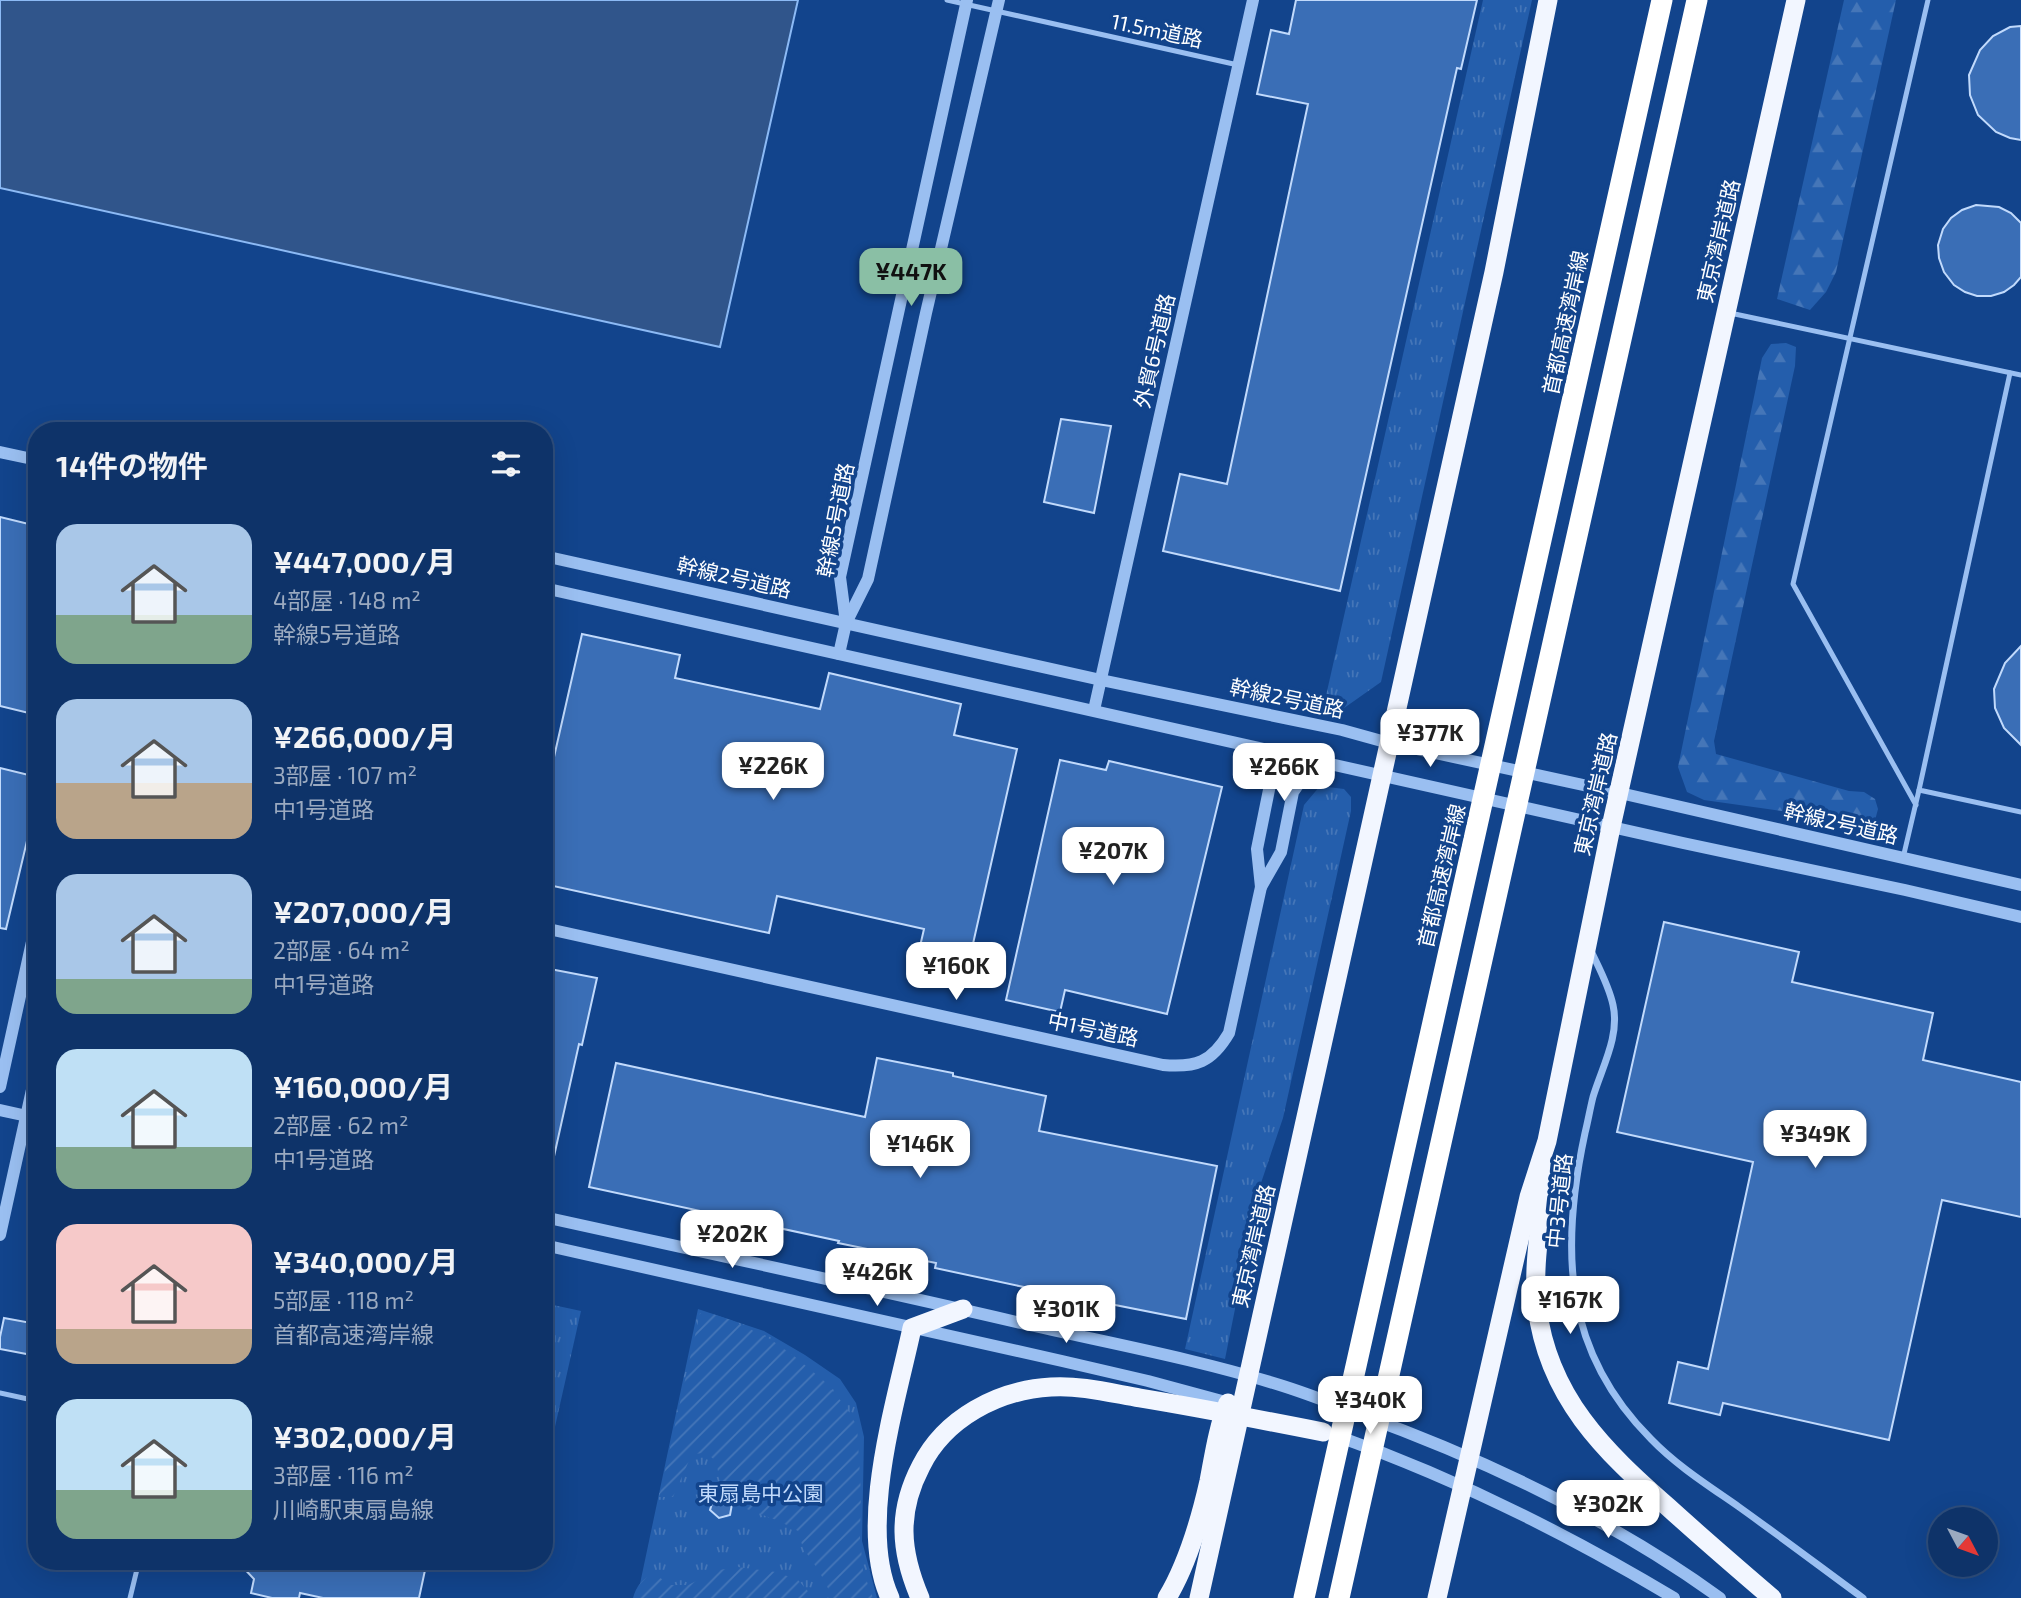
<!DOCTYPE html>
<html lang="ja">
<head>
<meta charset="utf-8">
<style>
  :root { --surface:#0e3369; --page:#1c3f71; --text:#f1f3f6; --muted:#9baac0; --line:#2e4e7d; --accent:#8abfa5 }
  body { margin:0; font-family:"Exo 2","Noto Sans JP",sans-serif; background:var(--page); color:var(--text); height:100vh; display:flex; flex-direction:column; font-size:26px; white-space:nowrap }
  * { box-sizing:border-box; margin:0 }
  p { font-size:23px; color:var(--muted) }
  .icon { flex:none; width:38px; height:38px; fill:none; stroke:currentColor; stroke-width:2; stroke-linecap:round; stroke-linejoin:round }
  .map { position:relative; flex:1; overflow:hidden }
  .sheet { position:absolute; left:28px; top:422px; width:525px; height:1148px; display:flex; flex-direction:column; background:var(--surface); border-radius:28px; box-shadow:0 7px 28px #0002,0 0 0 2px var(--line) }
  .sheet>* { flex:none }
  .needle { width:46px; rotate:131deg }
  .fabs { position:absolute; left:1928px; top:1507px; display:grid; gap:14px }
  .fabs a { display:grid; place-items:center; width:70px; height:70px; border-radius:50%; background:var(--surface); box-shadow:0 7px 28px #0002,0 0 0 2px var(--line); font-size:35px }
  .price { position:absolute; translate:-50% -60px; padding:0 16px; border-radius:14px; background:#fff; color:#222; font-size:23px; line-height:46px; filter:drop-shadow(0 2px 4px #0008) }
  .price::after { content:''; position:absolute; left:50%; top:42px; width:21px; height:16px; margin-left:-10px; background:inherit; clip-path:polygon(0 0,100% 0,50% 100%) }
  .price.active { background:var(--accent); color:#111 }
  ul { padding:0; list-style:none }
  li { display:flex; align-items:center; gap:21px; height:175px; padding:0 28px }
  li span { display:grid; place-items:center; flex:none; width:196px; height:140px; border-radius:21px; color:#555 }
  li>.icon { margin-inline-start:auto }
  span .icon { width:84px; height:84px; fill:#fffc; stroke-width:1 }
  li b { font-size:30px }
  h2 { display:flex; justify-content:space-between; align-items:center; height:84px; padding:0 28px; font-size:30px }
  .map>svg:first-child { display:block }
</style>
</head>
<body>
<div class="map">
<svg width="2021" height="1598" viewBox="0 0 2021 1598">
  <defs>
    <pattern id="grass-tufts" width="24" height="20" patternUnits="userSpaceOnUse" patternTransform="scale(1.75)"><rect width="24" height="20" fill="#245eac"/><path d="M3 7l-1-3M5 7V3M7 7l1-3M15 17l-1-3M17 17v-4M19 17l1-3" fill="none" stroke="#4576b8"/></pattern>
    <pattern id="forest-firs" width="22" height="20" patternUnits="userSpaceOnUse" patternTransform="scale(1.75)"><rect width="22" height="20" fill="#245eac"/><path d="M5 1l3.5 6h-7zM16 11l3.5 6h-7z" fill="#4576b8"/></pattern>
    <pattern id="garden-furrows" width="10" height="10" patternUnits="userSpaceOnUse" patternTransform="scale(1.75)"><rect width="10" height="10" fill="#245eac"/><path d="M-1 1l2-2M0 10L10 0M9 11l2-2" fill="none" stroke="#4576b8"/></pattern>
  </defs>
  <rect width="100%" height="100%" fill="#12448c"/>
  <g fill="url(#grass-tufts)">
    <polygon points="1483,0 1532,0 1381,682 1337,713 1323,709"/>
    <polygon points="1320,786 1344,789 1351,797 1351,811 1283,1118 1243,1236 1238,1256 1235,1309 1225,1359 1185,1349 1304,805"/>
    <polygon points="544,1303 581,1311 550,1449 544,1448"/>
    <polygon points="698,1309 764,1331 805,1355 840,1379 856,1403 864,1437 862,1541 877,1598 637,1598"/>
  </g>
  <g fill="url(#forest-firs)">
    <polygon points="1844,0 1896,0 1836,272 1826,292 1810,310 1777,299"/>
    <polygon points="1786,343 1796,347 1795,366 1714,741 1716,754 1849,791 1864,792 1875,799 1878,809 1874,824 1704,800 1687,792 1678,767 1762,358 1771,344"/>
  </g>
  <g fill="url(#garden-furrows)">
    <polygon points="700,1313 713,1314 731,1320 770,1339 794,1356 824,1381 846,1407 857,1426 861,1493 860,1537 863,1571 873,1598 833,1598 819,1571 803,1548 798,1531 779,1521 736,1505 721,1487 716,1461 706,1453 692,1454 673,1497 659,1497"/>
    <path d="M 738,1567 L 776,1572 L 798,1580 L 814,1598 L 633,1598 C 636,1586 643,1578 654,1574 L 671,1585 L 688,1585 L 719,1570 Z"/>
  </g>
  <polygon fill="#30558b" stroke="#8cbaf5" stroke-width="2" points="0,0 798,0 720,347 0,188"/>
  <g fill="#3a6eb6" stroke="#c1dafc" stroke-width="2">
    <polygon points="1296,0 1477,0 1461,69 1457,68 1340,591 1163,551 1180,474 1227,484 1308,104 1257,94 1271,30 1289,34"/>
    <polygon points="2021,26 2021,140 2010,138 1996,132 1978,115 1970,95 1969,75 1980,50 1993,36 2010,27"/>
    <polygon points="1976,205 1999,207 2011,213 2021,223 2021,277 2014,285 2004,292 1991,296 1977,296 1965,292 1954,285 1944,272 1939,258 1938,245 1943,229 1951,218 1962,210"/>
    <polygon points="1061,419 1111,426 1094,513 1044,502"/>
    <polygon points="0,517 37,526 37,715 0,706"/>
    <polygon points="582,634 680,655 675,678 820,709 829,673 961,704 954,735 1017,749 963,988 913,977 924,929 777,896 769,933 544,884 544,801"/>
    <polygon points="2021,646 2021,745 2004,728 1995,708 1994,689 2005,663"/>
    <polygon points="1060,760 1106,770 1109,761 1222,787 1167,1014 1065,990 1060,1012 1006,1000"/>
    <polygon points="0,768 37,777 37,799 6,929 0,928"/>
    <polygon points="1664,922 1799,952 1792,982 1933,1013 1923,1060 2021,1082 2021,1217 1942,1200 1889,1440 1723,1403 1720,1415 1669,1403 1678,1362 1708,1369 1753,1162 1617,1132"/>
    <polygon points="550,969 597,978 582,1045 579,1044 551,1170 544,1169 544,995"/>
    <polygon points="877,1058 953,1073 953,1076 1046,1096 1039,1131 1217,1166 1186,1319 1019,1286 935,1268 936,1263 838,1243 839,1241 589,1187 616,1063 865,1117"/>
    <polygon points="4,1318 37,1324 37,1356 0,1349 0,1337"/>
    <polygon points="723,1496 732,1504 730,1515 719,1518 710,1510 713,1500"/>
    <polygon points="237,1561 427,1561 419,1598 323,1598 300,1593 299,1598 272,1598 251,1593 254,1579"/>
  </g>
  <g fill="none" stroke-linecap="round" stroke-linejoin="round">
    <g stroke="#9abff1" stroke-width="5">
      <polyline points="947,0 1238,65"/>
      <polyline points="1730,313 2021,375"/>
      <polyline points="2010,373 1919,790 2021,812"/>
      <polyline points="1916,805 1793,584 1928,0"/>
      <polyline points="1903,858 1919,790"/>
      <polyline points="0,1393 37,1401"/>
      <polyline points="130,1598 139,1561"/>
    </g>
    <path stroke="#9abff1" stroke-width="7" d="M 1591,951 C 1599,968 1609,986 1613,1005 C 1620,1036 1602,1067 1593,1097 C 1590,1109 1588,1121 1585,1133 C 1560,1249 1563,1351 1651,1439 C 1677,1466 1709,1486 1739,1507 C 1781,1537 1822,1568 1863,1598"/>
    <g stroke="#9abff1" stroke-width="12">
      <polyline points="0,452 37,460"/>
      <polyline points="544,556 1101,680 1342,730 1389,743 1620,793 2021,885"/>
      <polyline points="544,588 1683,843 1905,890 2021,917"/>
      <polyline points="846,623 840,577 967,0"/>
      <polyline points="839,654 846,623 868,579 926,313 999,0"/>
      <polyline points="1094,710 1253,0"/>
      <path d="M 1248,748 C 1258,757 1269,765 1271,780 L 1257,849 L 1261,887"/>
      <path d="M 544,928 L 1163,1065 C 1196,1068 1212,1062 1229,1033 L 1261,887 L 1281,852 L 1293,792 L 1304,776 L 1315,770 L 1329,766"/>
      <polyline points="0,1087 37,919"/>
      <polyline points="0,1110 27,1116 37,1115"/>
      <path d="M 544,1217 C 703,1252 862,1286 1021,1323 C 1108,1343 1197,1359 1283,1386 C 1308,1394 1334,1404 1359,1414 C 1486,1460 1611,1519 1720,1598"/>
      <polyline points="0,1235 37,1067"/>
      <polyline points="544,1245 1062,1361 1148,1381 1233,1404"/>
      <path d="M 1334,1435 C 1453,1477 1566,1533 1674,1598"/>
    </g>
    <g stroke="#f2f6ff" stroke-width="19">
      <path d="M 1545,1170 C 1543,1216 1532,1261 1537,1307 C 1548,1397 1604,1451 1668,1507 C 1702,1538 1737,1568 1772,1598"/>
      <path d="M 890,1598 C 857,1526 896,1403 912,1328 L 963,1309"/>
      <path d="M 920,1598 C 900,1551 897,1512 921,1466 C 945,1418 998,1390 1051,1387 C 1080,1385 1111,1393 1140,1398 C 1201,1408 1262,1420 1323,1432"/>
      <path d="M 1167,1598 C 1188,1563 1200,1521 1209,1481 C 1214,1455 1218,1427 1228,1403"/>
      <polyline points="1199,1598 1494,272 1548,0"/>
      <polyline points="1437,1598 1529,1197 1547,1141 1611,827 1796,0"/>
    </g>
    <g stroke="#fff" stroke-width="21">
      <polyline points="1304,1598 1662,0"/>
      <polyline points="1339,1598 1697,0"/>
    </g>
  </g>
  <g text-anchor="middle" stroke-width="7" stroke-linejoin="round" paint-order="stroke">
    <g font-size="21" fill="#fff" stroke="#12448c">
      <text transform="translate(1157 31) rotate(12)" y="7">11.5m道路</text>
      <text transform="translate(1719 241) rotate(-77)" y="7">東京湾岸道路</text>
      <text transform="translate(1566 323) rotate(-78)" y="7">首都高速湾岸線</text>
      <text transform="translate(1155 351) rotate(-77)" y="7">外貿6号道路</text>
      <text transform="translate(836 520) rotate(-79)" y="7">幹線5号道路</text>
      <text transform="translate(734 578) rotate(13)" y="7">幹線2号道路</text>
      <text transform="translate(1287 699) rotate(12)" y="7">幹線2号道路</text>
      <text transform="translate(1596 794) rotate(-77)" y="7">東京湾岸道路</text>
      <text transform="translate(1841 824) rotate(13)" y="7">幹線2号道路</text>
      <text transform="translate(1442 876) rotate(-77)" y="7">首都高速湾岸線</text>
      <text transform="translate(1093 1030) rotate(12)" y="7">中1号道路</text>
      <text transform="translate(1560 1201) rotate(-84)" y="7">中3号道路</text>
      <text transform="translate(1254 1246) rotate(-77)" y="7">東京湾岸道路</text>
    </g>
    <g font-size="21" fill="#c1dafc" stroke="#12448c">
      <text x="761" y="1501">東扇島中公園</text>
    </g>
  </g>
</svg>
<div class="fabs">
<a><svg class="needle" viewBox="-14 -14 28 28"><path d="M0-13l5 13h-10z" fill="#e53935"/><path d="M0 13l5-13h-10z" fill="#9baac0"/></svg></a>
</div>
<b class="price active" style="left:911px;top:308px">¥447K</b>
<b class="price" style="left:1430px;top:769px">¥377K</b>
<b class="price" style="left:773px;top:802px">¥226K</b>
<b class="price" style="left:1284px;top:803px">¥266K</b>
<b class="price" style="left:1113px;top:887px">¥207K</b>
<b class="price" style="left:956px;top:1002px">¥160K</b>
<b class="price" style="left:1815px;top:1170px">¥349K</b>
<b class="price" style="left:920px;top:1180px">¥146K</b>
<b class="price" style="left:732px;top:1270px">¥202K</b>
<b class="price" style="left:877px;top:1308px">¥426K</b>
<b class="price" style="left:1570px;top:1336px">¥167K</b>
<b class="price" style="left:1066px;top:1345px">¥301K</b>
<b class="price" style="left:1370px;top:1436px">¥340K</b>
<b class="price" style="left:1608px;top:1540px">¥302K</b>
<section class="sheet">
<h2>14件の物件<svg class="icon" aria-label="filters" viewBox="0 0 24 24"><path d="M4 7h16M4 17h16"/><circle cx="9" cy="7" r="2"/><circle cx="15" cy="17" r="2"/></svg></h2>
<ul>
<li><span style="background:linear-gradient(#a9c7e8 65%,#7fa58c 0)"><svg class="icon" aria-label="home" viewBox="0 0 24 24"><path d="M3 11l9-7 9 7M6 9v11h12V9"/></svg></span><div><b>¥447,000/月</b><p>4部屋 · 148 m²</p><p>幹線5号道路</p></div></li>
<li><span style="background:linear-gradient(#a9c7e8 60%,#b9a48a 0)"><svg class="icon" aria-label="home" viewBox="0 0 24 24"><path d="M3 11l9-7 9 7M6 9v11h12V9"/></svg></span><div><b>¥266,000/月</b><p>3部屋 · 107 m²</p><p>中1号道路</p></div></li>
<li><span style="background:linear-gradient(#a9c7e8 75%,#7fa58c 0)"><svg class="icon" aria-label="home" viewBox="0 0 24 24"><path d="M3 11l9-7 9 7M6 9v11h12V9"/></svg></span><div><b>¥207,000/月</b><p>2部屋 · 64 m²</p><p>中1号道路</p></div></li>
<li><span style="background:linear-gradient(#bfe0f5 70%,#7fa58c 0)"><svg class="icon" aria-label="home" viewBox="0 0 24 24"><path d="M3 11l9-7 9 7M6 9v11h12V9"/></svg></span><div><b>¥160,000/月</b><p>2部屋 · 62 m²</p><p>中1号道路</p></div></li>
<li><span style="background:linear-gradient(#f6c9c9 75%,#b9a48a 0)"><svg class="icon" aria-label="home" viewBox="0 0 24 24"><path d="M3 11l9-7 9 7M6 9v11h12V9"/></svg></span><div><b>¥340,000/月</b><p>5部屋 · 118 m²</p><p>首都高速湾岸線</p></div></li>
<li><span style="background:linear-gradient(#bfe0f5 65%,#7fa58c 0)"><svg class="icon" aria-label="home" viewBox="0 0 24 24"><path d="M3 11l9-7 9 7M6 9v11h12V9"/></svg></span><div><b>¥302,000/月</b><p>3部屋 · 116 m²</p><p>川崎駅東扇島線</p></div></li>
</ul>
</section>
</div>
</body>
</html>
